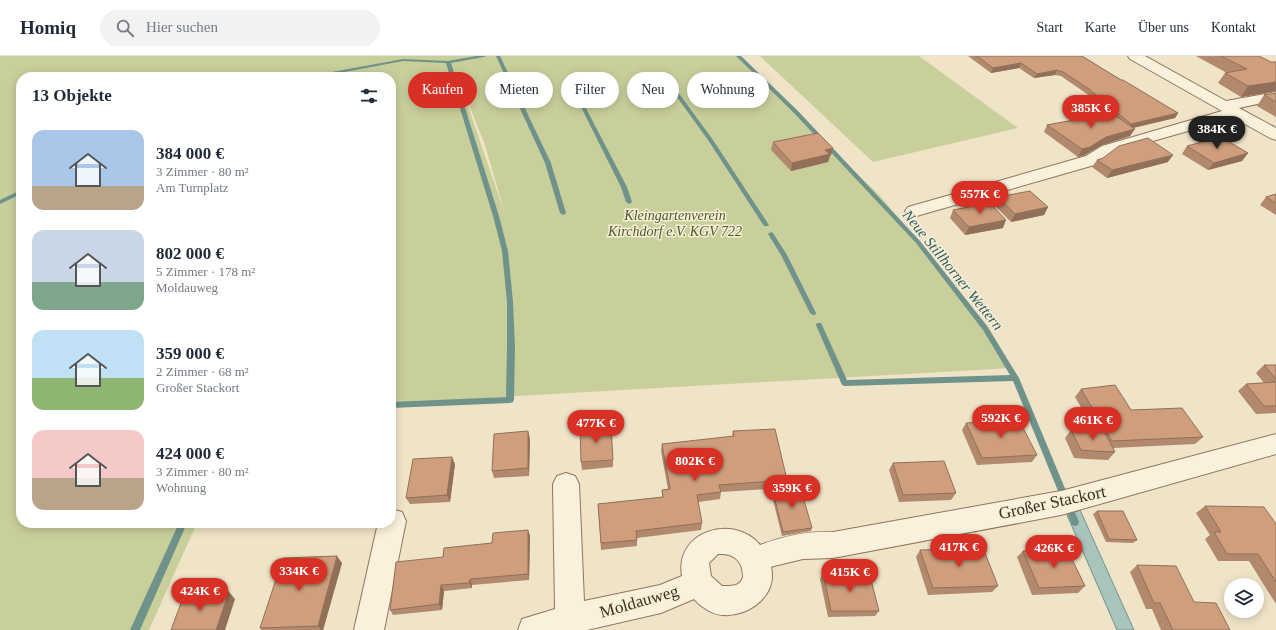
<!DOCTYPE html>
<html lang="de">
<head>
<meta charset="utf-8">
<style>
  :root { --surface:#fff; --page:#f2f2f3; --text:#1f2937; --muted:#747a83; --line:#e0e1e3; --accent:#d93025 }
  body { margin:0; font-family:"Times New Roman",serif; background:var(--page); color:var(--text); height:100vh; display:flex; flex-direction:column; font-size:15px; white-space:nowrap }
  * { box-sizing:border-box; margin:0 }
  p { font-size:13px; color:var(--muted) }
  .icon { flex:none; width:22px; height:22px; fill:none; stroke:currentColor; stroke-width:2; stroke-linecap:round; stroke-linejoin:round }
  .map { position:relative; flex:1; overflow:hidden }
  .drawer { position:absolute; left:16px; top:16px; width:380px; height:456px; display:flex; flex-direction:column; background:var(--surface); border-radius:16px; box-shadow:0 2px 10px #0003 }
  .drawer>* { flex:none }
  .guide { position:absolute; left:408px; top:16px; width:380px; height:36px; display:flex; gap:8px }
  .controls { position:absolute; left:1224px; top:522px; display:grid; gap:8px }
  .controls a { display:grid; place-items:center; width:40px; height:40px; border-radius:50%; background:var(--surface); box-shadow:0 2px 10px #0003; font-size:20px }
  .price { position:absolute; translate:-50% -34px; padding:0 9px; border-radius:14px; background:var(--accent); color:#fff; font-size:13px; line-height:26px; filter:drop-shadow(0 1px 2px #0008) }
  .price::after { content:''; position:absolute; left:50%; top:24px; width:12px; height:9px; margin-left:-6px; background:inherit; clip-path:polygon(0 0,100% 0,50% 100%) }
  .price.on { background:#222; color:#fff }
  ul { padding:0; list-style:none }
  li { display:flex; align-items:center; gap:12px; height:100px; padding:0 16px }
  li span { display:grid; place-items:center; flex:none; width:112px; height:80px; border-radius:12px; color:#555 }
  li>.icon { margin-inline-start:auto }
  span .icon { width:48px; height:48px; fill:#fffc; stroke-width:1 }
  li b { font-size:17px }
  h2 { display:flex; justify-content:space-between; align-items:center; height:48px; padding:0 16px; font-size:17px }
  .tag { padding:0 14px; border-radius:18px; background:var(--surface); box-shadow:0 2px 10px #0003; font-size:14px; line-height:36px }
  .tag.on { background:var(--accent); color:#fff }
  header { display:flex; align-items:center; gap:24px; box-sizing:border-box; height:56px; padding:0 20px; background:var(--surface); border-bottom:1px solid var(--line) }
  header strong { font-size:19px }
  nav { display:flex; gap:22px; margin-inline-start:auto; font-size:14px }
  .search { width:280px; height:36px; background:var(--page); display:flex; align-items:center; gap:10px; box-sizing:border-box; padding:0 14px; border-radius:22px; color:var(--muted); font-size:15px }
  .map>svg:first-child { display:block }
</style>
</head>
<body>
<header>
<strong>Homiq</strong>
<div class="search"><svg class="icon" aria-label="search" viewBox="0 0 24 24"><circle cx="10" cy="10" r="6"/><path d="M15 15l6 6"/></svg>Hier suchen</div>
<nav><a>Start</a><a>Karte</a><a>Über uns</a><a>Kontakt</a></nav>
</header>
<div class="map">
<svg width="1276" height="574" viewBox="0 0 1276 574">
  <rect width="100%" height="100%" fill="#f0e4c8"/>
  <g fill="#c9cf9b" fill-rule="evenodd">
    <path d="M 0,0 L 737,0 L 880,140 L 926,194 L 989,272 L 1012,312 L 517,340 L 391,349 L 391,21 L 21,21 L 21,467 L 197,467 L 149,574 L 0,574 ZM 458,21 L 485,89 L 505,158 Z"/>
    <polygon points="760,0 919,0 1018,72 873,106"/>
  </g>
  <polygon fill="#a9c4bc" stroke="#6f938a" points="1080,454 1134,574 1117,574 1067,459"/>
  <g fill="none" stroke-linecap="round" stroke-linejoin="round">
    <g fill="#6f938a" fill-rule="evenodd">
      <polygon points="476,0 486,0 484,1 451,7 499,160 508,195 513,246 515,291 514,344 513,346 510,347 391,352 391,346 506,341 507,291 507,246 502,195 493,160 446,7 403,5 318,21 308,21 310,20 403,3 448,5"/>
      <polygon points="496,0 500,0 551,107 566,157 565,158 563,159 560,157 545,107"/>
      <polygon points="736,0 741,0 798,55 920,185 987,270 1019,322 1079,466 1078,469 1075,470 1072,469 1013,325 845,330 842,329 816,269 817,267 821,267 822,269 847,324 1010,319 983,274 916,187 794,57"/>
      <polygon points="572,32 576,33 627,131 632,146 631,147 629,148 626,146 621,131 572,33"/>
      <polygon points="674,36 678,36 713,84 769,169 768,170 764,170 708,84 674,37"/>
      <polygon points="21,134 21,138 0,148 0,144"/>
      <polygon points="771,176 773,177 787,199 816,257 815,259 813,259 810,257 781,199 768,178"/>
      <polygon points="179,467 187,467 140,574 130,574"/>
    </g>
    <defs>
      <g id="minor">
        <polygon points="1128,0 1145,0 1226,45 1276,36 1276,44 1239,52 1276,72 1276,84 1270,82 1234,62 1114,96 1098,108 920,159 914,161 908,159 905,155 908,151 1086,100 1102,90 1222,55 1130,3"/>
        <path d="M 1276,378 L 1276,398 L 1061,459 L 833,502 L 803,503 L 774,510 L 771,511 C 778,539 749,561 723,559 C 713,559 701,551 694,543 L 661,557 L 587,574 L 518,574 L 522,563 L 555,553 L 553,428 L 557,420 L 566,417 L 575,420 L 579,428 L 584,545 L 660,529 L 682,520 C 674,475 734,457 760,489 C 784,480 808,475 833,476 L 1061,435 ZM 718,498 C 734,497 743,505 743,521 C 740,531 731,530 722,530 L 711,520 L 709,507 Z"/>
        <polygon points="391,453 402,456 406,465 384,574 354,574 378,467 391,467"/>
      </g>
    </defs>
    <use href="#minor" stroke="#8d765c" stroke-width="2"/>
    <use href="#minor" fill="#faf1dc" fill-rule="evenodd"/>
  </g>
  <g fill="#b2896c">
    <polygon points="968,0 1082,0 1121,24 1178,57 1175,62 1133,72 1130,80 1102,89 1085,99 1078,101 1044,76 1047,69 1109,57 1087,38 1061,20 1055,19 1034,22 1019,12 991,17"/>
    <polygon points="1196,0 1259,0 1271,6 1276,6 1276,35 1241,41 1218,27 1225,17 1227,17"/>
    <polygon points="1276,37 1276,61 1257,50 1264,39"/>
    <polygon points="773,86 833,92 831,99 830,100 828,106 791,115 771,94"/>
    <polygon points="1187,90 1248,97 1242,105 1208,114 1182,98"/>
    <polygon points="1097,104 1168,106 1107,122 1092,111"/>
    <polygon points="1276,138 1276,159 1260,149 1266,141"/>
    <polygon points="998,141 1048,151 1044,159 1011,166 994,149"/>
    <polygon points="953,154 1003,172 965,179 950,162"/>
    <polygon points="1264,309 1276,309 1276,357 1256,358 1238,335 1246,328 1264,327 1256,317"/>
    <polygon points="1081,333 1131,354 1203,381 1195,388 1113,392 1115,396 1108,404 1086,403 1074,402 1065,382 1071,374 1095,375 1075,341"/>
    <polygon points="966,367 1037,399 1032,406 977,409 962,374"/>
    <polygon points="733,375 787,424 785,431 812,472 811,475 782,480 771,436 772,432 781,432 721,436 720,443 698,446 702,467 701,474 637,482 637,490 601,494 598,448 662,441 662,434 668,433 661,395 662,388 732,381"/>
    <polygon points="530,383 529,420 494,422 492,415"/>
    <polygon points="613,404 613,411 582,414 581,406"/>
    <polygon points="893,407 956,437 951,444 899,446 889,414"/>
    <polygon points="455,408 450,446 410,448 406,442"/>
    <polygon points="1205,450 1276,468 1276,548 1249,505 1218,505 1205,483 1210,479 1196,457"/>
    <polygon points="1097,455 1137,484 1133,487 1106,486 1093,458"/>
    <polygon points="528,474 530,480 529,524 472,529 472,532 444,535 442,554 393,559 390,554 443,501 492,487"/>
    <polygon points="920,494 998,530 992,536 928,539 916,501"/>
    <polygon points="1023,495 1085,530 1078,537 1032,539 1017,501"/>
    <polygon points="342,507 323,574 262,574 260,572"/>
    <polygon points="1137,509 1194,546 1230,574 1161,574 1152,553 1146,553 1130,516"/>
    <polygon points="823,516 879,555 875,560 828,561 820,523"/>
  </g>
  <g fill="#916f58">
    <polygon points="1021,7 1019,12 991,17 993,12"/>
    <polygon points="1057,14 1055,19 1034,22 1037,18"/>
    <polygon points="1276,26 1276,35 1241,41 1248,30"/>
    <polygon points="1178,57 1175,62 1128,73 1131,68"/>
    <polygon points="1135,73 1130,80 1102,89 1085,99 1078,101 1082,93 1106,81"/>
    <polygon points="833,92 831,99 830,100 828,106 791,115 792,107 825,94"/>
    <polygon points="1248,97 1242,105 1208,114 1214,107"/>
    <polygon points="1173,99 1168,106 1107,122 1112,114"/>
    <polygon points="1048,151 1044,159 1011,166 1015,158"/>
    <polygon points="1006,164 1003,172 965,179 969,171"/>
    <polygon points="528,375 530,383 529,420 528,412"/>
    <polygon points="452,401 455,408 450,446 447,439"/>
    <polygon points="528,474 530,480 529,524 528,518"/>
    <polygon points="337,500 342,507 323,574 321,574 318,570"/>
    <polygon points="470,523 472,529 472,532 469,527"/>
    <polygon points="441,529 444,535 442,554 439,548"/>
    <polygon points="229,536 235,543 225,574 216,574"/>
  </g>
  <g fill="#cf9f7d" stroke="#916f58">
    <polygon points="977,0 1082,0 1121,24 1123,24 1178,57 1131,68 1089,33 1063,16 1057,14 1037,18 1021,7 993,12"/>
    <polygon points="1221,0 1259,0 1271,6 1276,6 1276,26 1248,30 1225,17 1247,13"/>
    <polygon points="1276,37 1276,46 1264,39"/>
    <polygon points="1111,57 1135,73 1106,81 1090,91 1082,93 1047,69"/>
    <polygon points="818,77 833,92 825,94 830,98 792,107 773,86"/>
    <polygon points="1221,81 1248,97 1214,107 1187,90"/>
    <polygon points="1148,82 1173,99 1112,114 1097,104 1103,102 1119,90"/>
    <polygon points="1030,135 1048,151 1015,158 998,141"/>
    <polygon points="1276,138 1276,147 1266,141"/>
    <polygon points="990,147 1006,164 969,171 953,154"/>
    <polygon points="1264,309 1276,309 1276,323"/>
    <polygon points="1276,326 1276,350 1264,350 1246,328"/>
    <polygon points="1115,329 1131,354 1182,352 1203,381 1112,385 1081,333"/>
    <polygon points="1019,364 1037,399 982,402 966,367"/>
    <polygon points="611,370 613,404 581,406 580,372"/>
    <polygon points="775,373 787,424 719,429 721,436 697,439 702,467 636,475 637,484 601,487 598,448 663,441 662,434 670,433 662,388 734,380 733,375"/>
    <polygon points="1071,374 1104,375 1115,396 1092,395 1081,394"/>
    <polygon points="528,375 528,412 492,415 494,378"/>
    <polygon points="452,401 447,439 406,442 413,403"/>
    <polygon points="944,405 956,437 903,439 893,407"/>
    <polygon points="800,430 812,472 783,476 772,432"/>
    <polygon points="1205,450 1264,451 1276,468 1276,526 1258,498 1227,498 1214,476 1221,476"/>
    <polygon points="1097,455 1123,455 1137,484 1109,483"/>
    <polygon points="528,474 528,518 470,523 469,527 441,529 439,548 390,554 396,506 443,501 444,492 492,487 493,477"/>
    <polygon points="983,492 998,530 933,532 920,494"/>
    <polygon points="1067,493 1085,530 1039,532 1023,495"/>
    <polygon points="337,500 318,570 260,572 283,502"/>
    <polygon points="1137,509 1176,510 1194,546 1216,547 1230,574 1173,574 1160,547 1154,547"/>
    <polygon points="823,516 852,516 854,524 871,524 879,555 831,555"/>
    <polygon points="229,536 216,574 171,574 184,539"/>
  </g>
  <g text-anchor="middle" stroke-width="3" stroke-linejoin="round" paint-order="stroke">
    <g font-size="14" font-style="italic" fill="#4d5a26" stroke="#f7eed8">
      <text x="675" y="164">Kleingartenverein<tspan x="675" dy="16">Kirchdorf e.V. KGV 722</tspan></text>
    </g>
    <g font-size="15" font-style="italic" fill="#2f5d5a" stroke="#f7eed8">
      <text transform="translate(953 214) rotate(51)" y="5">Neue Stillhorner Wettern</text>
    </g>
    <g font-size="17" fill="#3d2e20" stroke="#f7eed8">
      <text transform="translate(1052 446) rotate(-12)" y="6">Großer Stackort</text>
      <text transform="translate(639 545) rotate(-16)" y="6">Moldauweg</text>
    </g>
  </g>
</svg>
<div class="controls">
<a><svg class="icon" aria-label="layers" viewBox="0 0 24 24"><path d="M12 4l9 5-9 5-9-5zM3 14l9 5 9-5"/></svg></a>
</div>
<b class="price" style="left:1091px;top:73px">385K €</b>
<b class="price on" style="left:1217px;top:94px">384K €</b>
<b class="price" style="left:980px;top:159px">557K €</b>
<b class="price" style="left:1001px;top:383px">592K €</b>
<b class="price" style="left:1093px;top:385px">461K €</b>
<b class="price" style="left:596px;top:388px">477K €</b>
<b class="price" style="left:695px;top:426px">802K €</b>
<b class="price" style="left:792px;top:453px">359K €</b>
<b class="price" style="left:959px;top:512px">417K €</b>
<b class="price" style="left:1054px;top:513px">426K €</b>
<b class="price" style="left:299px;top:536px">334K €</b>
<b class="price" style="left:850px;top:537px">415K €</b>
<b class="price" style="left:200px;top:556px">424K €</b>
<div class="guide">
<a class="tag on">Kaufen</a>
<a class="tag">Mieten</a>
<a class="tag">Filter</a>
<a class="tag">Neu</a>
<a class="tag">Wohnung</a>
</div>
<section class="drawer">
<h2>13 Objekte<svg class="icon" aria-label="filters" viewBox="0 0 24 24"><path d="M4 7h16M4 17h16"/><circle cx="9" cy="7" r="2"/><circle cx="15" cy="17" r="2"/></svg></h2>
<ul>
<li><span style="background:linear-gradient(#a9c7e8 70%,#b9a48a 0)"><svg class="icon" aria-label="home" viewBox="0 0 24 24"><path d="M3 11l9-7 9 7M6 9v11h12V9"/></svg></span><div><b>384 000 €</b><p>3 Zimmer · 80 m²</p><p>Am Turnplatz</p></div></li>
<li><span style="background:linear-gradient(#c9d6e8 65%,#7fa58c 0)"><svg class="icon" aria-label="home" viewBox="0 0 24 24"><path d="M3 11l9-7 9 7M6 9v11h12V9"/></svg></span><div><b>802 000 €</b><p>5 Zimmer · 178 m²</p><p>Moldauweg</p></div></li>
<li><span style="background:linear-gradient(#bfe0f5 60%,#8fb573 0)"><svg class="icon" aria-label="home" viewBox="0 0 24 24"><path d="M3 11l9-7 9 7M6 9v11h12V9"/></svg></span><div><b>359 000 €</b><p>2 Zimmer · 68 m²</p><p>Großer Stackort</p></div></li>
<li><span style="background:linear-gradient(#f6c9c9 60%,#b9a48a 0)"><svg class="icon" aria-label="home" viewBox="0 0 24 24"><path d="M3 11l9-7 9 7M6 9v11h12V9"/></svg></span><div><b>424 000 €</b><p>3 Zimmer · 80 m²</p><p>Wohnung</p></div></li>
</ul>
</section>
</div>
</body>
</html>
